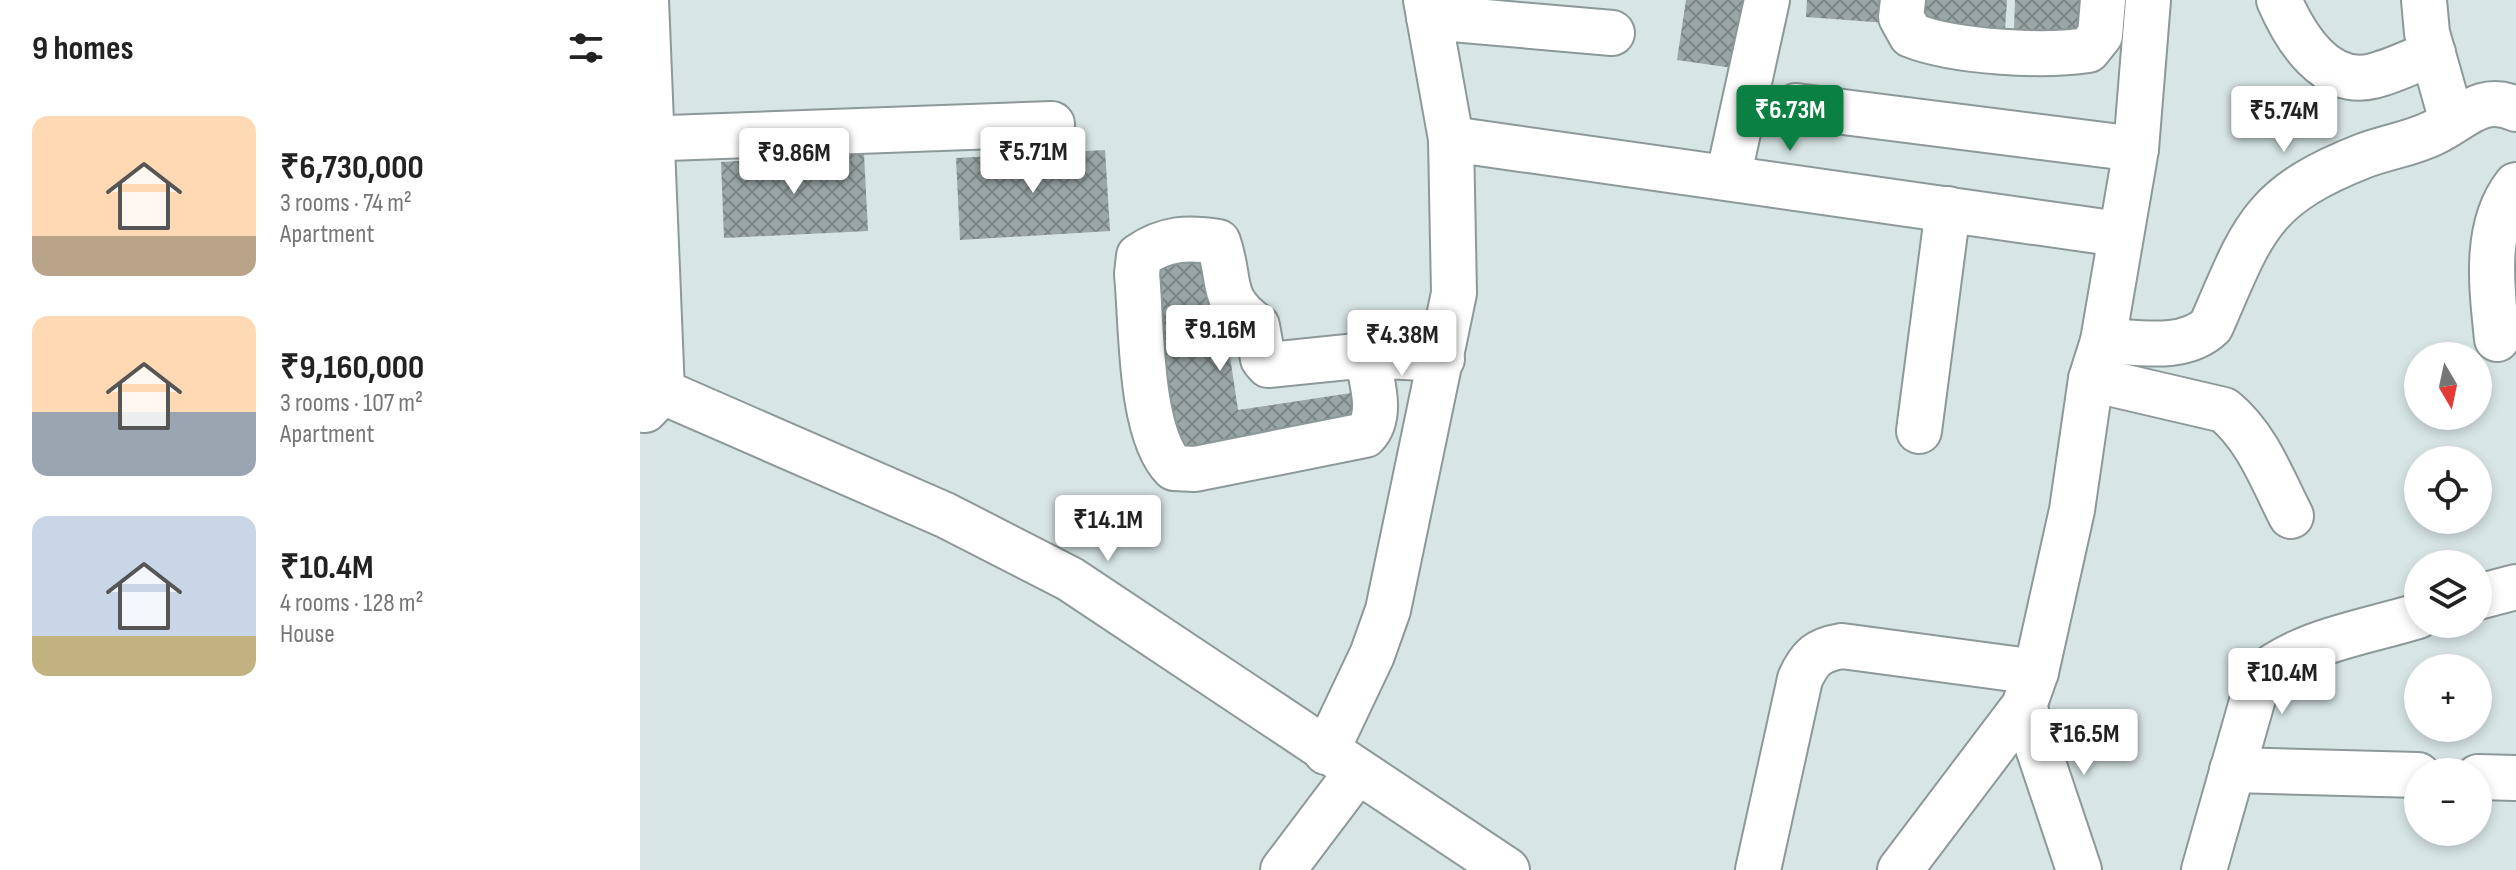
<!DOCTYPE html>
<html lang="en">
<head>
<meta charset="utf-8">
<style>
  :root { --surface:#fff; --page:#f2f2f2; --text:#222; --muted:#767676; --accent:#0b8043 }
  body { margin:0; font-family:"Sofia Sans Condensed",sans-serif; background:var(--page); color:var(--text); height:100vh; display:flex; flex-direction:column; font-size:30px; white-space:nowrap }
  * { box-sizing:border-box; margin:0 }
  p { font-size:26px; color:var(--muted) }
  .icon { flex:none; width:44px; height:44px; fill:none; stroke:currentColor; stroke-width:2; stroke-linecap:round; stroke-linejoin:round }
  .map { position:relative; flex:1; overflow:hidden }
  .sheet { display:flex; flex-direction:column; background:var(--surface); width:640px }
  .sheet>* { flex:none }
  .needle { width:52px; rotate:171deg }
  .tools { position:absolute; left:1764px; top:342px; display:grid; gap:16px }
  .tools a { display:grid; place-items:center; width:88px; height:88px; border-radius:50%; background:var(--surface); box-shadow:0 4px 12px #0003; font-size:40px }
  .price { position:absolute; translate:-50% -68px; padding:0 18px; border-radius:8px; background:#fff; color:#222; font-size:26px; line-height:52px; filter:drop-shadow(0 2px 4px #0008) }
  .price::after { content:''; position:absolute; left:50%; top:48px; width:24px; height:18px; margin-left:-12px; background:inherit; clip-path:polygon(0 0,100% 0,50% 100%) }
  .price.selected { background:var(--accent); color:#fff }
  ul { padding:0; list-style:none }
  li { display:flex; align-items:center; gap:24px; height:200px; padding:0 32px }
  li span { display:grid; place-items:center; flex:none; width:224px; height:160px; border-radius:16px; color:#555 }
  li>.icon { margin-inline-start:auto }
  span .icon { width:96px; height:96px; fill:#fffc; stroke-width:1 }
  li b { font-size:34px }
  h2 { display:flex; justify-content:space-between; align-items:center; height:96px; padding:0 32px; font-size:34px }
  main { display:flex; flex:1; min-height:0 }
  .map>svg:first-child { display:block }
</style>
</head>
<body>
<main>
<section class="sheet">
<h2>9 homes<svg class="icon" aria-label="filters" viewBox="0 0 24 24"><path d="M4 7h16M4 17h16"/><circle cx="9" cy="7" r="2"/><circle cx="15" cy="17" r="2"/></svg></h2>
<ul>
<li><span style="background:linear-gradient(#ffd9b3 75%,#b9a48a 0)"><svg class="icon" aria-label="home" viewBox="0 0 24 24"><path d="M3 11l9-7 9 7M6 9v11h12V9"/></svg></span><div><b>₹6,730,000</b><p>3 rooms · 74 m²</p><p>Apartment</p></div></li>
<li><span style="background:linear-gradient(#ffd9b3 60%,#9aa5b1 0)"><svg class="icon" aria-label="home" viewBox="0 0 24 24"><path d="M3 11l9-7 9 7M6 9v11h12V9"/></svg></span><div><b>₹9,160,000</b><p>3 rooms · 107 m²</p><p>Apartment</p></div></li>
<li><span style="background:linear-gradient(#c9d6e8 75%,#c2b280 0)"><svg class="icon" aria-label="home" viewBox="0 0 24 24"><path d="M3 11l9-7 9 7M6 9v11h12V9"/></svg></span><div><b>₹10.4M</b><p>4 rooms · 128 m²</p><p>House</p></div></li>
</ul>
</section>
<div class="map">
<svg width="1876" height="870" viewBox="0 0 1876 870">
  <defs>
    <pattern id="building-cross-hatch" width="8" height="8" patternUnits="userSpaceOnUse" patternTransform="scale(2)"><rect width="8" height="8" fill="#9ba6a6"/><path d="M0 0l8 8M0 8l8-8" fill="none" stroke="#7d8686"/></pattern>
  </defs>
  <rect width="100%" height="100%" fill="#d8e5e5"/>
  <g fill="url(#building-cross-hatch)">
    <polygon points="1046,0 1110,0 1100,69 1037,60"/>
    <polygon points="1167,0 1249,0 1247,23 1166,17"/>
    <polygon points="1284,0 1367,0 1365,30 1282,25"/>
    <polygon points="1375,0 1458,0 1456,35 1374,30"/>
    <polygon points="465,150 470,231 320,240 316,158"/>
    <polygon points="224,154 228,231 84,238 81,162"/>
    <polygon points="575,256 598,410 711,393 717,431 535,458 507,266"/>
  </g>
  <g fill="none" stroke-linecap="round" stroke-linejoin="round">
    <defs>
      <g id="minor">
        <path d="M 1263,0 L 1261,17 L 1271,35 C 1314,52 1402,57 1448,50 L 1460,35 L 1463,0"/>
        <path d="M 1639,0 C 1655,37 1686,88 1733,76 C 1753,71 1773,61 1793,53"/>
        <polyline points="1784,0 1787,33 1812,121"/>
        <polyline points="789,17 972,33"/>
        <polyline points="1156,106 1496,149"/>
        <polyline points="0,139 412,124"/>
        <polyline points="811,139 1479,234"/>
        <polyline points="1088,178 1127,0"/>
        <path d="M 1857,339 C 1852,289 1843,227 1876,185"/>
        <path d="M 1463,341 C 1498,342 1544,352 1571,326 C 1613,230 1619,197 1723,156 C 1746,147 1771,144 1793,133 C 1823,119 1841,93 1876,109"/>
        <path d="M 727,355 L 628,365 L 623,359 L 617,326 C 578,298 592,282 578,242 C 548,237 525,238 499,256 L 497,274 C 502,324 499,433 534,468 L 555,469 L 725,435 C 744,415 731,380 727,355 L 802,359"/>
        <path d="M 1451,379 L 1584,410 C 1617,437 1632,479 1651,516"/>
        <polyline points="0,382 305,515 430,579 867,870"/>
        <polyline points="5,410 22,392 6,0"/>
        <polyline points="1279,431 1308,209"/>
        <polyline points="1838,597 1876,587"/>
        <polyline points="1384,706 1439,870"/>
        <polyline points="686,752 732,655 748,610 814,293 811,139 786,0"/>
        <polyline points="1592,770 1778,775"/>
        <polyline points="1838,777 1876,778"/>
        <polyline points="643,870 717,772"/>
        <path d="M 1118,870 L 1160,679 C 1170,657 1178,650 1202,646 L 1396,672"/>
        <polyline points="1260,870 1384,706 1396,672 1432,510 1451,379 1463,341 1496,149 1508,0"/>
        <path d="M 1564,870 L 1619,677 C 1661,641 1726,632 1778,616"/>
      </g>
    </defs>
    <use href="#minor" stroke="#8d9898" stroke-width="48"/>
    <use href="#minor" stroke="#fff" stroke-width="44"/>
  </g>
</svg>
<div class="tools">
<a><svg class="needle" viewBox="-14 -14 28 28"><path d="M0-13l5 13h-10z" fill="#e53935"/><path d="M0 13l5-13h-10z" fill="#767676"/></svg></a>
<a><svg class="icon" aria-label="locate" viewBox="0 0 24 24"><circle cx="12" cy="12" r="6"/><path d="M12 2v4M12 18v4M2 12h4M18 12h4"/></svg></a>
<a><svg class="icon" aria-label="layers" viewBox="0 0 24 24"><path d="M12 4l9 5-9 5-9-5zM3 14l9 5 9-5"/></svg></a>
<a>+</a>
<a>−</a>
</div>
<b class="price selected" style="left:1150px;top:153px">₹6.73M</b>
<b class="price" style="left:1644px;top:154px">₹5.74M</b>
<b class="price" style="left:393px;top:195px">₹5.71M</b>
<b class="price" style="left:154px;top:196px">₹9.86M</b>
<b class="price" style="left:580px;top:373px">₹9.16M</b>
<b class="price" style="left:762px;top:378px">₹4.38M</b>
<b class="price" style="left:468px;top:563px">₹14.1M</b>
<b class="price" style="left:1642px;top:716px">₹10.4M</b>
<b class="price" style="left:1444px;top:777px">₹16.5M</b>
</div>
</main>
</body>
</html>
